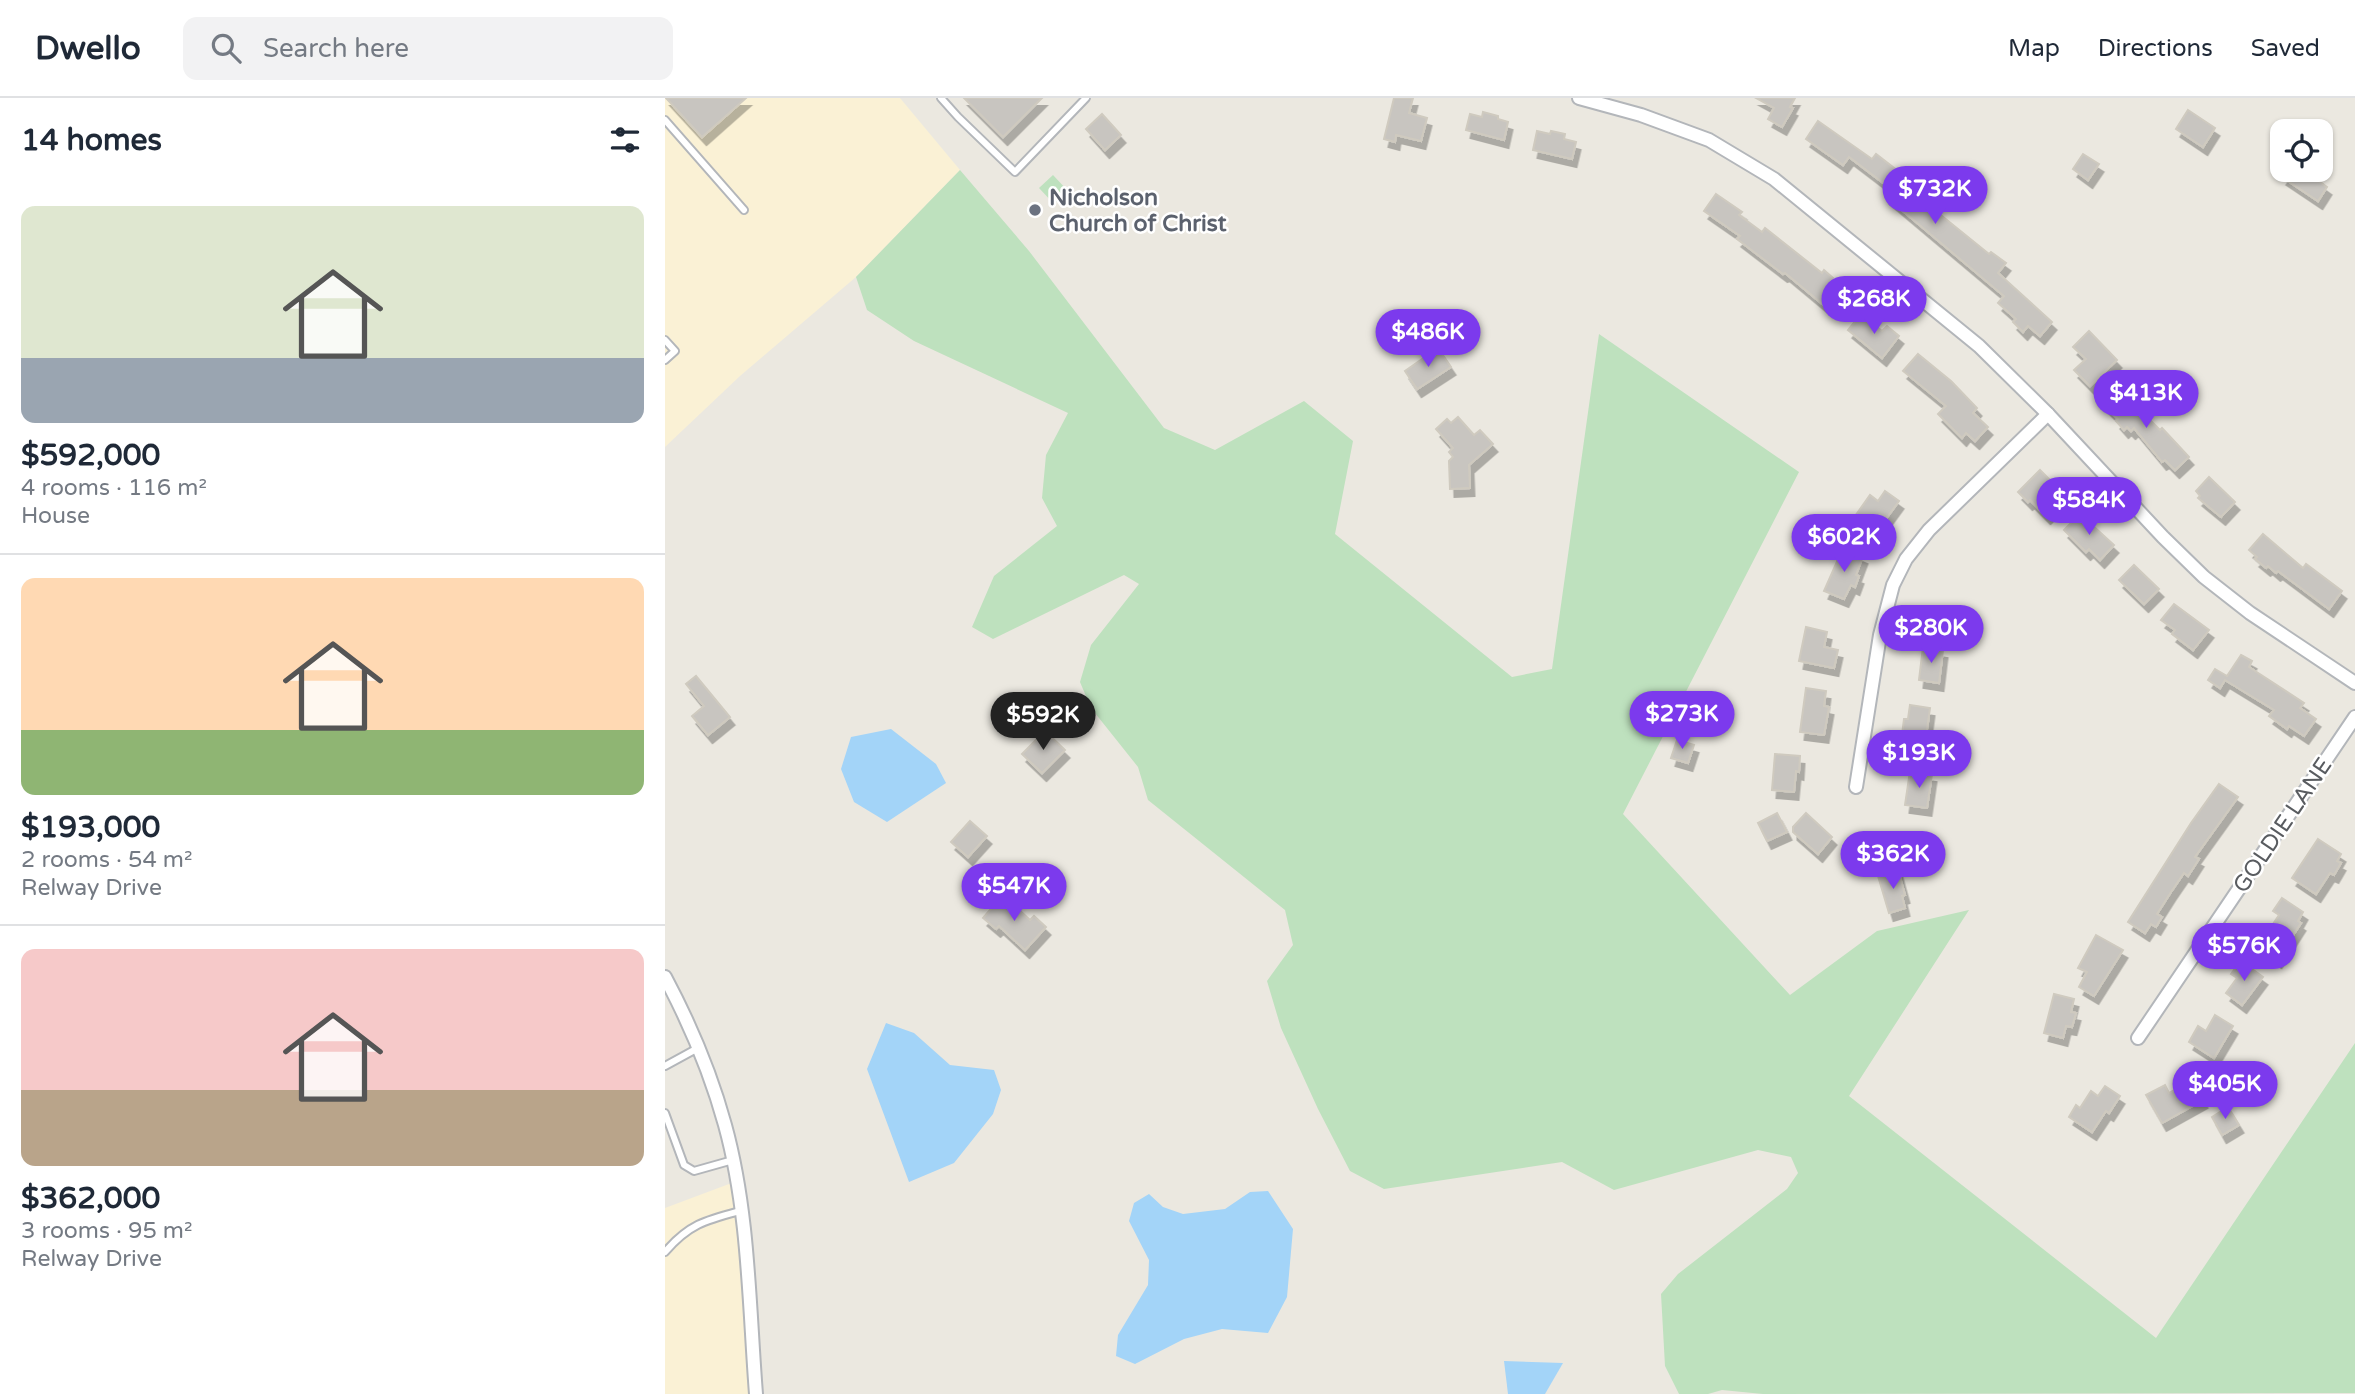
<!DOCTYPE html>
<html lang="en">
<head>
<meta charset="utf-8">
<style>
  :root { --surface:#fff; --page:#f2f2f3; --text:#1f2937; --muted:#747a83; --line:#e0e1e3; --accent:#7c3aed }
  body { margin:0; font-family:"Varela Round",sans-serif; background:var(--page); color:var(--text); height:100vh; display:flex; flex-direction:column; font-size:26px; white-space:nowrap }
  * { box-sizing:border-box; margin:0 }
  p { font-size:23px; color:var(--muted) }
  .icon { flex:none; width:38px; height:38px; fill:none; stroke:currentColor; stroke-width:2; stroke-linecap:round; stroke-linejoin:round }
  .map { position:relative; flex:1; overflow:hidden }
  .sheet { display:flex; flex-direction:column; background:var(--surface); width:665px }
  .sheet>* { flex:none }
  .buttons { position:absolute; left:1605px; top:21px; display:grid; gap:14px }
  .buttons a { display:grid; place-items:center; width:63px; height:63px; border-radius:14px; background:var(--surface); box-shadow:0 2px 5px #0004; font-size:35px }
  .price { position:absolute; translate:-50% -60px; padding:0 16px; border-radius:24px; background:var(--accent); color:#fff; font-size:23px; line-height:46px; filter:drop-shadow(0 2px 4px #0008) }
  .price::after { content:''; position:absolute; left:50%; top:42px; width:21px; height:16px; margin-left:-10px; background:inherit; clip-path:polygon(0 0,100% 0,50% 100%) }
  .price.current { background:#222; color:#fff }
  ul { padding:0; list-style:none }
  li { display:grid; align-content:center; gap:14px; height:371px; padding:0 21px }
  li+li { border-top:2px solid var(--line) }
  li span { display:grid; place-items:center; height:217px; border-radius:14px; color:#555 }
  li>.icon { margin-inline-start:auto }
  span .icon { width:126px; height:126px; fill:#fffc; stroke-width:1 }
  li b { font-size:30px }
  h2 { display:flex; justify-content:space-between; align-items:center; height:84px; padding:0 21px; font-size:30px }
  header { display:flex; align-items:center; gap:42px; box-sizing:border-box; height:98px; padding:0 35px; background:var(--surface); border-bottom:2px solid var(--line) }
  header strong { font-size:33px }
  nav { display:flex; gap:38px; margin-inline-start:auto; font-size:24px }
  .search { width:490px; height:63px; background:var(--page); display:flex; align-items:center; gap:18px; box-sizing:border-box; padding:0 24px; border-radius:14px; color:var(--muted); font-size:26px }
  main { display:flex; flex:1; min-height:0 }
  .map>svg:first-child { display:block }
</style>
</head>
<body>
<header>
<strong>Dwello</strong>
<div class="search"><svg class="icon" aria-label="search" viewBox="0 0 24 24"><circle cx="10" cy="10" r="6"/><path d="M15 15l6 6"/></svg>Search here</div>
<nav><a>Map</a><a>Directions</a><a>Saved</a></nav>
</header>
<main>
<section class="sheet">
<h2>14 homes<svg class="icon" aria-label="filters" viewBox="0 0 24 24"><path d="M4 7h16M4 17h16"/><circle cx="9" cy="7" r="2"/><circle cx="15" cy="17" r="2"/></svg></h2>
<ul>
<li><span style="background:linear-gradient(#dfe7d0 70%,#9aa5b1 0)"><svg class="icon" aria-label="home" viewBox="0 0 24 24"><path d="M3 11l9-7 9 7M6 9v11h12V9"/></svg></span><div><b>$592,000</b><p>4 rooms · 116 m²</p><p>House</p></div></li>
<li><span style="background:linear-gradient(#ffd9b3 70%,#8fb573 0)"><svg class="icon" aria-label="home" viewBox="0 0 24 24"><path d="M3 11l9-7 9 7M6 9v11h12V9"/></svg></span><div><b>$193,000</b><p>2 rooms · 54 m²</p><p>Relway Drive</p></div></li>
<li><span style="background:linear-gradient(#f6c9c9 65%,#b9a48a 0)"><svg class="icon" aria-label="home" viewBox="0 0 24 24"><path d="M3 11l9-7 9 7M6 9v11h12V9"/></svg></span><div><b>$362,000</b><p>3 rooms · 95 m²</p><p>Relway Drive</p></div></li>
</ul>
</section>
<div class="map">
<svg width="1690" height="1296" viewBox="0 0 1690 1296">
  <defs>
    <filter id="shadow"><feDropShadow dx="4.5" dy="8" stdDeviation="0" flood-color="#0004"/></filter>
  </defs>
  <rect width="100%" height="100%" fill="#ebe8e0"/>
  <g fill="#faf1d5">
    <polygon points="0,0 235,0 295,72 191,179 75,278 0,349"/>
    <polygon points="72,1083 91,1296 0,1296 0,1110"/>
  </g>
  <g fill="#bee1be">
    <polygon points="295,72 364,153 499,330 550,352 639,303 688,343 670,436 847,579 887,571 934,236 1134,374 958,716 1125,897 1212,833 1304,812 1184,998 1491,1240 1690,945 1690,1295 1098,1296 1057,1292 1043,1296 1014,1296 1000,1268 996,1196 1013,1176 1122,1091 1133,1075 1126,1059 1093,1052 949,1092 897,1064 719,1091 685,1073 653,1011 616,930 602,883 628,847 620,812 483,702 473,669 426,610 415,584 426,547 474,486 459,477 328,541 307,529 329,478 392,428 377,400 381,357 403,315 249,243 202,212 191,179"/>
    <polygon points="388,77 403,93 389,106 374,90"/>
  </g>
  <g fill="#a3d4f8">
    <polygon points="226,631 271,666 281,685 222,724 189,704 176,671 186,639"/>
    <polygon points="221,925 249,935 285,967 329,972 336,992 328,1016 289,1065 244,1084 202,971"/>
    <polygon points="603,1093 628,1131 622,1199 603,1235 557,1231 519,1241 470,1266 451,1258 453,1237 483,1187 484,1162 464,1123 469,1105 484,1096 498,1109 518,1116 560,1111 585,1094"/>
    <polygon points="839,1263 898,1265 880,1296 843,1296"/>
  </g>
  <g fill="#c8c5c0" stroke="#cfcabf" stroke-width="2" filter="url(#shadow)">
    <polygon points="1,0 81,0 37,39"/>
    <polygon points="299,0 377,0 338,39"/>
    <polygon points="729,0 748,0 744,15 762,20 756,43 731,37 730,44 719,41"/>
    <polygon points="1091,0 1130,0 1125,9 1128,10 1117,29 1103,21 1109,10"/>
    <polygon points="1523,12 1550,30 1538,49 1511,31"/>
    <polygon points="818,14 833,18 833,21 843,24 839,42 801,32 805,16 817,19"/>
    <polygon points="437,16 456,37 440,52 421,31"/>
    <polygon points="1153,23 1207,61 1211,56 1251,87 1246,93 1324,156 1326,154 1341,165 1333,175 1387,224 1375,238 1363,228 1358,234 1348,224 1351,221 1333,205 1339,198 1220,98 1226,91 1184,59 1178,67 1141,41"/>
    <polygon points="872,33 885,36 886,33 900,36 899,41 911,44 907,61 868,52"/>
    <polygon points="1418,56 1434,66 1423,82 1408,71"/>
    <polygon points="1622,72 1644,72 1653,78 1651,81 1662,89 1653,103 1617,79"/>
    <polygon points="1051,96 1077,114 1074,117 1097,134 1100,130 1157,175 1159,172 1168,180 1166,183 1176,191 1161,209 1120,175 1118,176 1072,141 1075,138 1039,113"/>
    <polygon points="1196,216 1217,233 1222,228 1234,238 1217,260 1183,232"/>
    <polygon points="1424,233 1452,262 1425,288 1409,272 1421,261 1408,249"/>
    <polygon points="773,250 786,269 752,291 740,273"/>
    <polygon points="1253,256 1286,283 1312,310 1308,315 1323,329 1310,343 1301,335 1297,340 1273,316 1281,308 1238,273"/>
    <polygon points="1455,293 1468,306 1473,302 1481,310 1477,314 1495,332 1497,330 1524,359 1510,372 1500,362 1497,364 1469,330 1466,333 1462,329 1459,332 1451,323 1453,321 1440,308"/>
    <polygon points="793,319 809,337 815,332 828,346 804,367 805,390 785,391 784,363 788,359 784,354 788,350 771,331 782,321 786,325"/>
    <polygon points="1375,372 1386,383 1382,387 1397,403 1381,418 1365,402 1363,404 1353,394"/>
    <polygon points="1544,379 1570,404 1556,419 1533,400 1535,398 1531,393"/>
    <polygon points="1220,393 1234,403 1210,436 1188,421 1205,397 1213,403"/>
    <polygon points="1415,416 1449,447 1435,462 1424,451 1421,454 1399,432"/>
    <polygon points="1598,436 1638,470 1641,466 1677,493 1664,511 1613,473 1611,475 1603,468 1601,470 1590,461 1592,459 1584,452"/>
    <polygon points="1178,450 1198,458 1191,477 1194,478 1190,489 1186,487 1179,501 1159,493"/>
    <polygon points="1469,467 1494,491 1479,506 1454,482"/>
    <polygon points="1509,506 1544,532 1528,552 1507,536 1510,532 1496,522"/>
    <polygon points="1141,529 1162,534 1159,549 1173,552 1169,570 1134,563"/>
    <polygon points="1258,549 1278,552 1274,585 1254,582"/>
    <polygon points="1576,557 1587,563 1584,569 1639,605 1635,610 1651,621 1639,638 1624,628 1622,631 1604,618 1609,612 1560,582 1555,590 1543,582 1550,571 1562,578"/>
    <polygon points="31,578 65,619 43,637 27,618 39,608 21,586"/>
    <polygon points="1141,590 1161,593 1159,608 1164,609 1159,637 1135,634"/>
    <polygon points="1245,607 1265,610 1259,653 1240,650 1242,638 1237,637 1239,621 1243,621"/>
    <polygon points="380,633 400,652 377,675 357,656"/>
    <polygon points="1012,642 1029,647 1023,665 1006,660"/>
    <polygon points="1110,656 1135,658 1134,674 1131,673 1129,694 1107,692"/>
    <polygon points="1245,673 1267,676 1262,710 1240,707"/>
    <polygon points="1554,686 1573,699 1530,759 1534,761 1523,778 1519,775 1506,794 1492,816 1497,819 1491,829 1486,826 1480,835 1463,824 1526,725"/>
    <polygon points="1112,715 1122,734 1102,743 1093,725"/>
    <polygon points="1141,715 1167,739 1153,756 1128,734 1128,729"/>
    <polygon points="305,723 322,738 303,759 286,744"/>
    <polygon points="1653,741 1676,756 1672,763 1676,765 1669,777 1665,775 1651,796 1627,780"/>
    <polygon points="1233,772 1240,797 1237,798 1240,810 1224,815 1213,778"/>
    <polygon points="338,797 365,822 369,818 381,829 360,852 334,828 331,831 318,820"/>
    <polygon points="1617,800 1638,814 1633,823 1636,825 1612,862 1588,846 1596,835 1600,838 1614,817 1608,813"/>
    <polygon points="1431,837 1458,852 1429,898 1414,889 1422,874 1413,870"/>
    <polygon points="1576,863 1598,879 1577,907 1561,895 1572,880 1566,876"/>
    <polygon points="1389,896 1409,901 1406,914 1411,915 1407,929 1401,928 1398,940 1379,935"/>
    <polygon points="1550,917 1568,928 1549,960 1524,944 1533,928 1541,933"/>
    <polygon points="1527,982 1538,1002 1497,1025 1481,997 1500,987 1504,995"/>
    <polygon points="1440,988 1455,998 1444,1015 1441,1013 1427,1034 1404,1019 1411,1007 1415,1010 1426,993 1433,998"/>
    <polygon points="1563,1009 1574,1027 1557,1037 1547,1019"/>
  </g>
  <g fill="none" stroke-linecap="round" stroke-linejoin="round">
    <defs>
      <g id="service">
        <polyline points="276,0 293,19 350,74 421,0"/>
        <polyline points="0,22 79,112"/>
        <polyline points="0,242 10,253 0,262"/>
        <polyline points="0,968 33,950"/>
        <polyline points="0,1015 19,1067 29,1073 68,1062"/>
        <path d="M 0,1154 C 24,1126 41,1122 75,1113"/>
      </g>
      <g id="minor">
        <polyline points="914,0 976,17 1044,42 1109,81 1314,248 1383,316 1498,439 1539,479 1585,515 1690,585"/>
        <polyline points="1191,689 1215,537 1228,487 1241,461 1264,432 1383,316"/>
        <path d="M 0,879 C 25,926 46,976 60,1027 C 84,1114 84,1207 91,1296"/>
        <polyline points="1473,940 1690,619"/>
      </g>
    </defs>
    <use href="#service" stroke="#b3b6ba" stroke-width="10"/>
    <use href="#minor" stroke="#b3b6ba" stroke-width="16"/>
    <use href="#service" stroke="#fff" stroke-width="6"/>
    <use href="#minor" stroke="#fff" stroke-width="12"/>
  </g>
  <circle fill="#6b7280" stroke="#fff" stroke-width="2.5" cx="370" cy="112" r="7"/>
  <g text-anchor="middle" stroke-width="5" stroke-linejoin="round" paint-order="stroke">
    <g font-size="23" font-weight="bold" fill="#5b616d" stroke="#fff" text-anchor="start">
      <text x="384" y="107">Nicholson<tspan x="384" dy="26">Church of Christ</tspan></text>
    </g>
    <g font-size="23" fill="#595c60" stroke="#fff">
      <text transform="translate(1617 727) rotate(-56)" y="8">GOLDIE LANE</text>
    </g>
  </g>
</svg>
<div class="buttons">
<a><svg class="icon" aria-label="locate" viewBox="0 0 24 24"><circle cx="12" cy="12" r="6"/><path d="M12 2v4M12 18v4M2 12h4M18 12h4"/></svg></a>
</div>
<b class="price" style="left:1270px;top:128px">$732K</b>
<b class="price" style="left:1209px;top:238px">$268K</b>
<b class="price" style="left:763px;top:271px">$486K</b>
<b class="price" style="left:1481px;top:332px">$413K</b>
<b class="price" style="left:1424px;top:439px">$584K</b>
<b class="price" style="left:1179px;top:476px">$602K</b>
<b class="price" style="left:1266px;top:567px">$280K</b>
<b class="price" style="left:1017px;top:653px">$273K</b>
<b class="price current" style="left:378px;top:654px">$592K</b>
<b class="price" style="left:1254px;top:692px">$193K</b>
<b class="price" style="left:1228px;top:793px">$362K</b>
<b class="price" style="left:349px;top:825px">$547K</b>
<b class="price" style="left:1579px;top:885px">$576K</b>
<b class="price" style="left:1560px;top:1023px">$405K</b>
</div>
</main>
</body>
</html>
